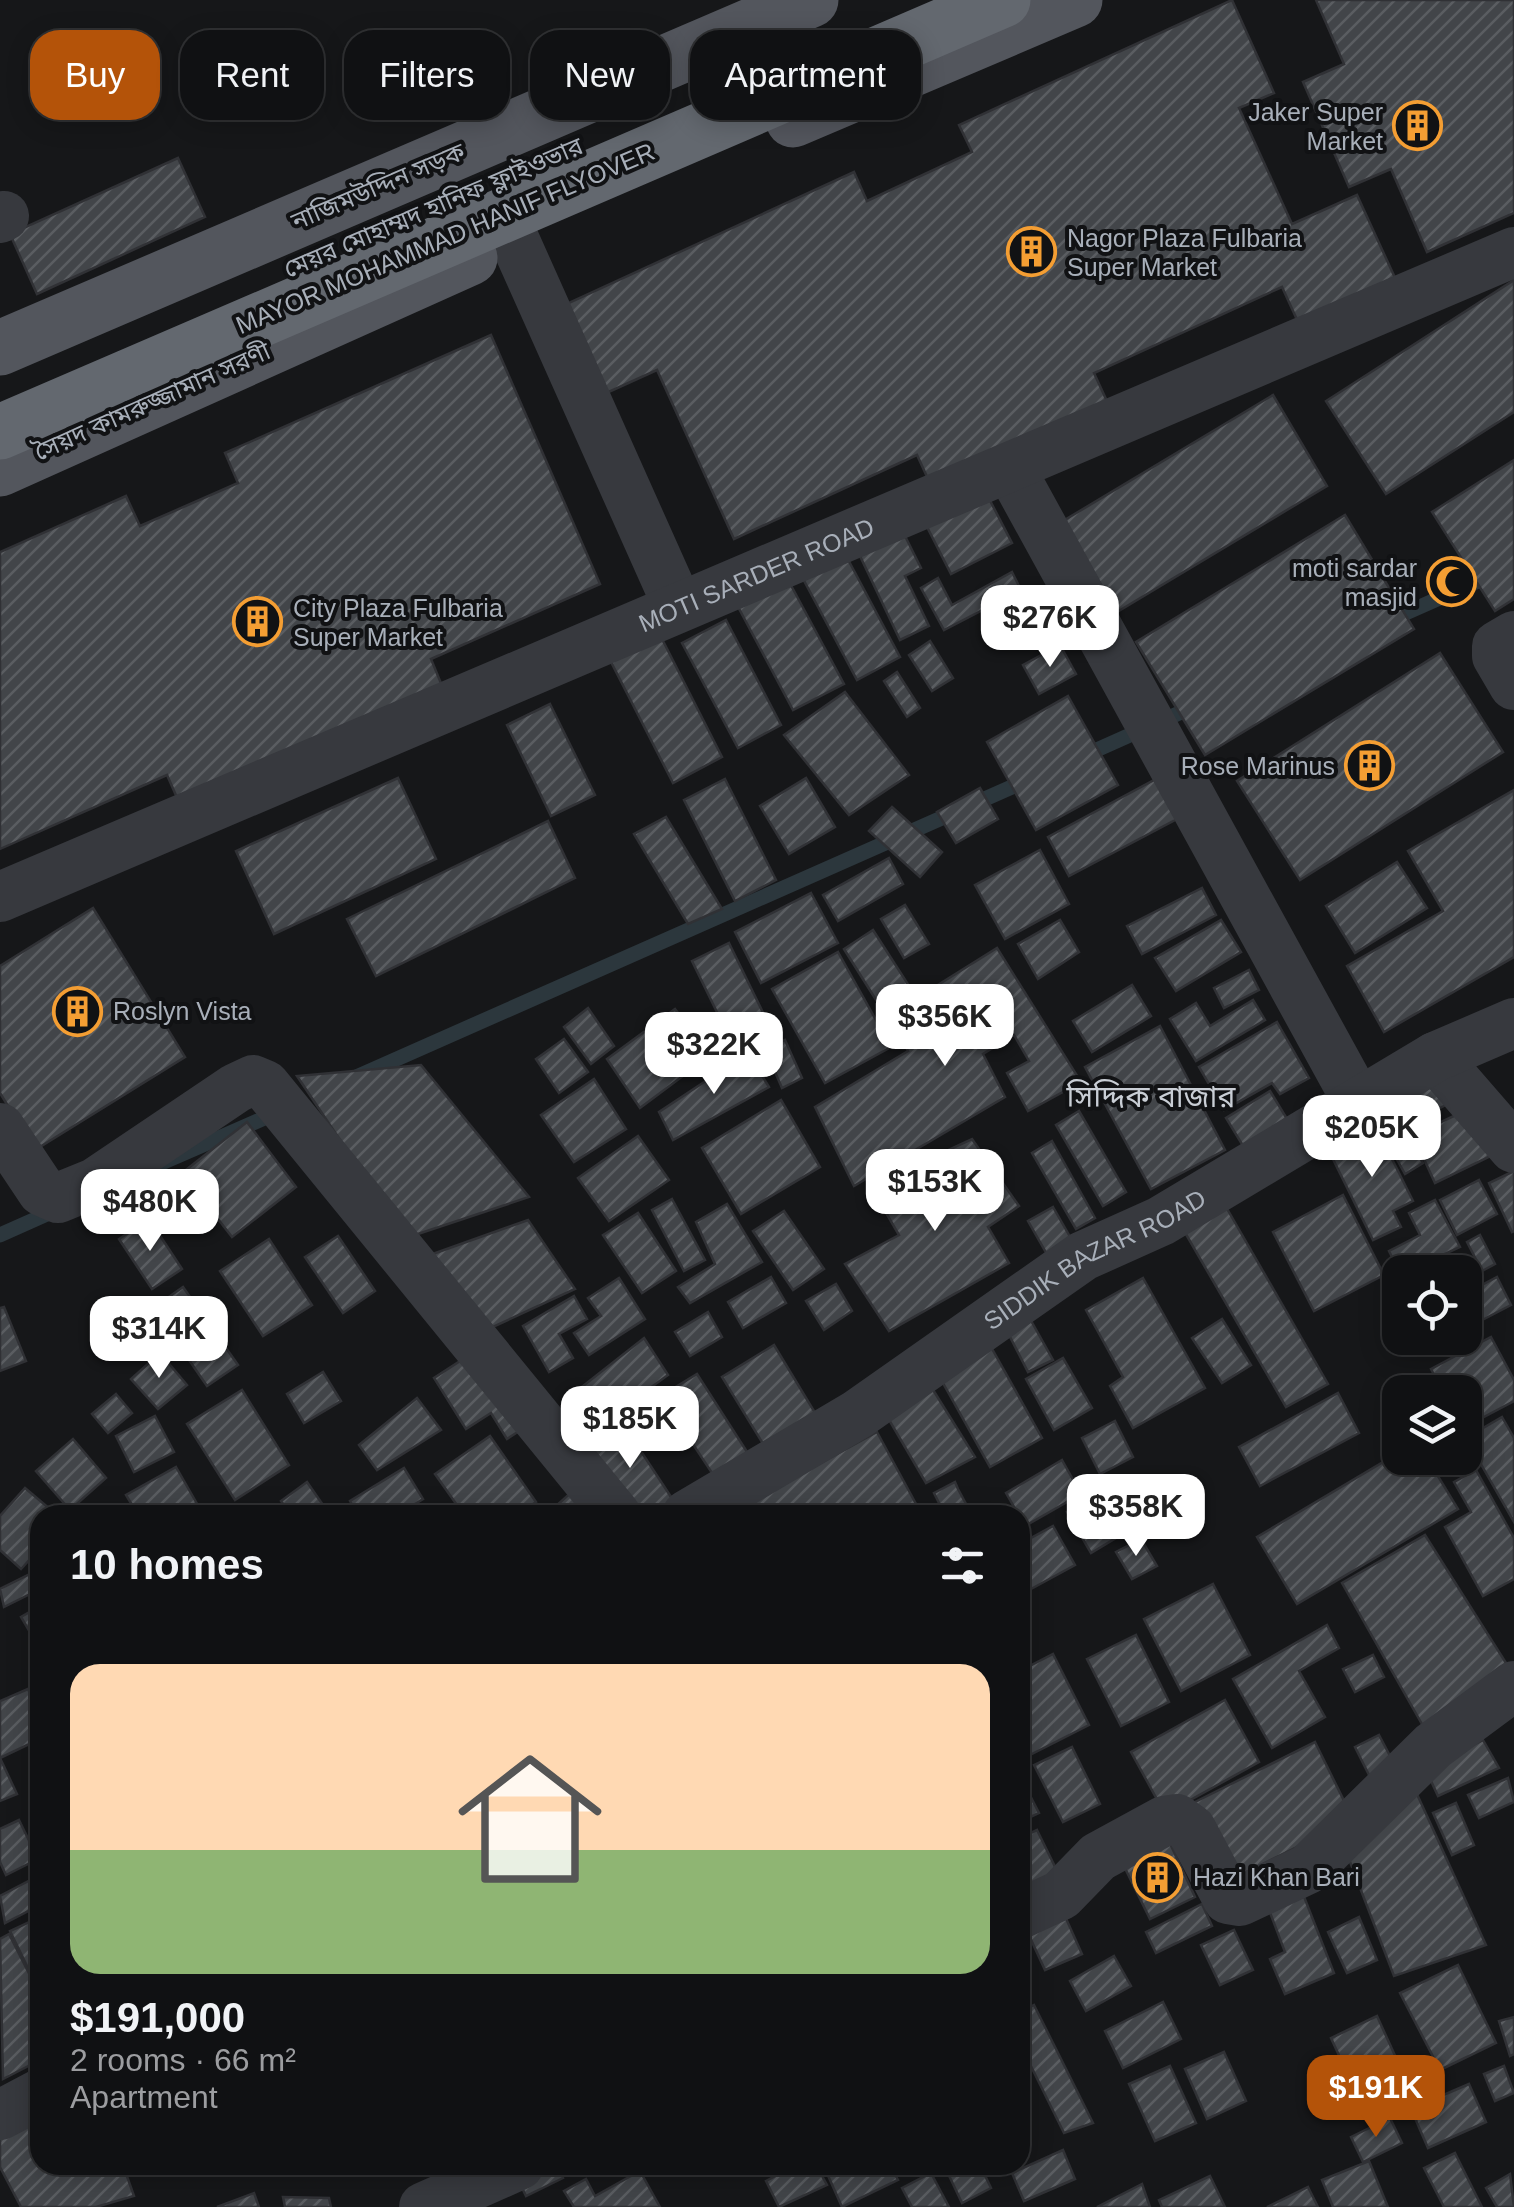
<!DOCTYPE html>
<html lang="en">
<head>
<meta charset="utf-8">
<style>
  :root { --surface:#101113; --page:#191a1c; --text:#f1f3f6; --muted:#9c9da0; --line:#303133; --accent:#b45309 }
  body { margin:0; font-family:Helvetica,"Noto Sans Bengali",sans-serif; background:var(--page); color:var(--text); height:100vh; display:flex; flex-direction:column; font-size:38px; white-space:nowrap }
  * { box-sizing:border-box; margin:0 }
  p { font-size:32px; color:var(--muted) }
  .icon { flex:none; width:55px; height:55px; fill:none; stroke:currentColor; stroke-width:2; stroke-linecap:round; stroke-linejoin:round }
  .map { position:relative; flex:1; overflow:hidden }
  .side { position:absolute; left:30px; top:1505px; width:1000px; height:670px; display:flex; flex-direction:column; background:var(--surface); border-radius:30px; box-shadow:0 5px 25px #0003,0 0 0 2px var(--line) }
  .side>* { flex:none }
  .top-card { position:absolute; left:30px; top:30px; width:1000px; height:90px; display:flex; gap:20px }
  .controls { position:absolute; left:1382px; top:1255px; display:grid; gap:20px }
  .controls a { display:grid; place-items:center; width:100px; height:100px; border-radius:20px; background:var(--surface); box-shadow:0 5px 25px #0003,0 0 0 2px var(--line); font-size:50px }
  .price { position:absolute; translate:-50% -85px; padding:0 22px; border-radius:20px; background:#fff; color:#222; font-size:32px; line-height:65px; filter:drop-shadow(0 2px 5px #0008) }
  .price::after { content:''; position:absolute; left:50%; top:60px; width:30px; height:22px; margin-left:-15px; background:inherit; clip-path:polygon(0 0,100% 0,50% 100%) }
  .price.current { background:var(--accent); color:#fff }
  ul { padding:0; list-style:none }
  li { display:grid; align-content:center; gap:20px; height:530px; padding:0 40px }
  li span { display:grid; place-items:center; height:310px; border-radius:30px; color:#555 }
  li>.icon { margin-inline-start:auto }
  span .icon { width:180px; height:180px; fill:#fffc; stroke-width:1 }
  li b { font-size:42px }
  h2 { display:flex; justify-content:space-between; align-items:center; height:120px; padding:0 40px; font-size:42px }
  .tag { padding:0 35px; border-radius:30px; background:var(--surface); box-shadow:0 5px 25px #0003,0 0 0 2px var(--line); font-size:35px; line-height:90px }
  .tag.current { background:var(--accent); color:#fff }
  .map>svg:first-child { display:block }
</style>
</head>
<body>
<div class="map">
<svg width="1514" height="2207" viewBox="0 0 1514 2207">
  <defs>
    <pattern id="building-hatch" width="6" height="6" patternUnits="userSpaceOnUse" patternTransform="scale(2.5)"><rect width="6" height="6" fill="#424549"/><path d="M-1 1l2-2M0 6l6-6M5 7l2-2" fill="none" stroke="#5a5d61"/></pattern>
  </defs>
  <rect width="100%" height="100%" fill="#161719"/>
  <g fill="none" stroke-linecap="round" stroke-linejoin="round">
    <g stroke="#2c373d" stroke-width="15">
      <polyline points="1390,620 1514,565"/>
      <polyline points="1083,756 1195,706"/>
      <polyline points="356,1077 1030,779"/>
      <polyline points="164,1162 276,1113"/>
      <polyline points="0,1235 56,1210"/>
    </g>
  </g>
  <g fill="url(#building-hatch)" stroke="#303135" stroke-width="2.5">
    <polygon points="1232,0 1274,93 1239,108 1292,224 1357,195 1396,280 1299,324 1282,287 1094,373 1111,410 934,492 917,455 734,539 657,370 602,395 562,306 854,172 867,201 972,152 959,125"/>
    <polygon points="1316,0 1514,0 1514,213 1427,252 1391,169 1349,187 1303,82 1344,64"/>
    <polygon points="178,158 205,217 37,294 10,234"/>
    <polygon points="1514,280 1514,412 1386,494 1326,401"/>
    <polygon points="491,335 600,584 431,659 445,693 182,809 167,775 0,849 0,552 126,496 140,526 238,483 225,453"/>
    <polygon points="1273,395 1327,486 1117,612 1063,521"/>
    <polygon points="1514,460 1514,599 1495,611 1432,512"/>
    <polygon points="983,487 1012,543 951,574 922,517"/>
    <polygon points="1345,515 1414,629 1205,755 1136,642"/>
    <polygon points="904,534 921,568 905,576 929,626 900,640 860,556"/>
    <polygon points="844,552 900,657 857,680 801,575"/>
    <polygon points="1012,572 1021,590 944,630 921,588 938,578 952,605"/>
    <polygon points="786,576 844,684 793,710 736,603"/>
    <polygon points="726,620 781,725 738,748 682,643"/>
    <polygon points="659,633 722,757 673,783 609,658"/>
    <polygon points="930,641 953,678 932,691 909,655"/>
    <polygon points="1060,645 1076,674 1039,694 1023,665"/>
    <polygon points="1440,653 1503,752 1300,880 1237,781"/>
    <polygon points="897,672 920,708 907,717 884,681"/>
    <polygon points="845,692 909,775 849,815 784,735"/>
    <polygon points="1068,696 1118,785 1036,830 987,742"/>
    <polygon points="550,704 595,795 551,816 507,725"/>
    <polygon points="398,778 436,859 274,934 236,851"/>
    <polygon points="806,778 835,827 789,854 760,806"/>
    <polygon points="725,779 776,880 735,901 684,800"/>
    <polygon points="1156,779 1177,819 1069,876 1048,837"/>
    <polygon points="980,788 998,819 956,843 937,812"/>
    <polygon points="1514,790 1514,957 1384,1032 1347,966 1443,911 1408,851"/>
    <polygon points="892,807 942,852 920,877 869,831"/>
    <polygon points="666,817 722,909 688,924 634,834"/>
    <polygon points="548,821 575,878 376,976 347,919"/>
    <polygon points="1040,850 1069,904 1005,939 975,885"/>
    <polygon points="889,858 903,884 838,921 823,895"/>
    <polygon points="1397,862 1427,908 1355,953 1326,906"/>
    <polygon points="1202,888 1216,915 1142,954 1127,926"/>
    <polygon points="811,893 838,943 761,983 735,932"/>
    <polygon points="905,905 929,944 904,958 881,919"/>
    <polygon points="93,908 185,1057 35,1150 0,1093 0,966"/>
    <polygon points="1060,920 1079,952 1038,979 1018,944"/>
    <polygon points="1221,920 1241,952 1176,991 1155,958"/>
    <polygon points="873,930 913,992 883,1011 844,949"/>
    <polygon points="729,943 770,1027 733,1045 692,961"/>
    <polygon points="997,948 1081,1082 1028,1111 1007,1073 1029,1061 1014,1035 983,1054 1005,1097 854,1186 815,1107 908,1051 890,1015"/>
    <polygon points="838,952 891,1047 825,1083 772,989"/>
    <polygon points="1249,970 1259,990 1224,1008 1214,988"/>
    <polygon points="1132,985 1151,1016 1092,1052 1073,1021"/>
    <polygon points="1253,1000 1265,1020 1196,1061 1170,1019 1196,1003 1210,1026"/>
    <polygon points="588,1008 614,1046 591,1064 564,1027"/>
    <polygon points="675,1009 711,1055 640,1108 607,1059"/>
    <polygon points="1277,1022 1309,1078 1280,1094 1272,1083 1224,1110 1199,1067"/>
    <polygon points="1160,1026 1225,1150 1151,1189 1085,1067"/>
    <polygon points="564,1039 588,1072 559,1093 536,1059"/>
    <polygon points="785,1040 802,1078 782,1088 765,1049"/>
    <polygon points="748,1053 769,1087 673,1140 659,1112"/>
    <polygon points="421,1065 529,1197 406,1238 297,1076"/>
    <polygon points="1449,1077 1460,1097 1404,1128 1423,1163 1405,1174 1374,1118"/>
    <polygon points="594,1079 626,1129 574,1162 541,1115"/>
    <polygon points="1270,1091 1295,1132 1251,1159 1226,1118"/>
    <polygon points="781,1100 820,1167 741,1214 702,1148"/>
    <polygon points="1473,1107 1495,1154 1435,1183 1413,1135"/>
    <polygon points="1079,1111 1126,1192 1103,1206 1056,1125"/>
    <polygon points="247,1122 296,1187 232,1237 182,1173"/>
    <polygon points="1375,1125 1413,1201 1393,1211 1401,1227 1373,1240 1328,1149"/>
    <polygon points="638,1136 669,1180 609,1221 578,1178"/>
    <polygon points="972,1139 1019,1206 988,1227 1009,1263 889,1331 845,1264 899,1235 874,1192 907,1169"/>
    <polygon points="1052,1141 1095,1218 1076,1229 1032,1153"/>
    <polygon points="1514,1171 1514,1231 1512,1232 1489,1183"/>
    <polygon points="1479,1180 1497,1214 1457,1235 1440,1200"/>
    <polygon points="1343,1195 1384,1275 1314,1311 1273,1232"/>
    <polygon points="672,1199 705,1260 684,1271 652,1210"/>
    <polygon points="1222,1200 1328,1384 1286,1407 1180,1224"/>
    <polygon points="1435,1200 1460,1247 1436,1258 1443,1272 1400,1273 1389,1251 1420,1235 1409,1213"/>
    <polygon points="727,1204 762,1262 690,1303 678,1287 715,1264 696,1222"/>
    <polygon points="1053,1207 1077,1249 1052,1263 1028,1221"/>
    <polygon points="784,1211 824,1269 793,1290 753,1231"/>
    <polygon points="638,1213 676,1271 642,1293 603,1235"/>
    <polygon points="149,1219 182,1269 152,1289 119,1239"/>
    <polygon points="528,1220 575,1289 482,1332 430,1255"/>
    <polygon points="1480,1235 1495,1264 1482,1271 1467,1242"/>
    <polygon points="338,1236 375,1291 343,1313 305,1257"/>
    <polygon points="269,1239 312,1305 263,1336 220,1271"/>
    <polygon points="771,1277 786,1303 743,1328 728,1302"/>
    <polygon points="1497,1277 1511,1305 1465,1329 1465,1294"/>
    <polygon points="619,1278 645,1319 589,1355 574,1333 601,1316 588,1298"/>
    <polygon points="1143,1278 1205,1388 1133,1428 1110,1386 1123,1377 1086,1310"/>
    <polygon points="836,1284 852,1311 824,1330 806,1301"/>
    <polygon points="183,1287 238,1365 207,1386 153,1308"/>
    <polygon points="574,1296 587,1319 559,1334 573,1358 549,1372 523,1326"/>
    <polygon points="4,1307 26,1361 0,1371 0,1308"/>
    <polygon points="708,1312 722,1337 690,1356 675,1332"/>
    <polygon points="1029,1317 1053,1360 1028,1372 1006,1329"/>
    <polygon points="1222,1319 1251,1365 1222,1383 1192,1338"/>
    <polygon points="1491,1337 1514,1380 1514,1401 1465,1427 1465,1392 1443,1392 1431,1369"/>
    <polygon points="644,1338 668,1375 588,1433 564,1401"/>
    <polygon points="986,1338 1042,1438 990,1467 934,1367"/>
    <polygon points="774,1345 817,1416 765,1447 722,1377"/>
    <polygon points="474,1352 524,1428 507,1439 491,1413 466,1429 434,1378"/>
    <polygon points="160,1353 187,1385 158,1409 131,1379"/>
    <polygon points="1063,1358 1092,1408 1054,1430 1026,1379"/>
    <polygon points="323,1372 341,1401 304,1423 287,1394"/>
    <polygon points="697,1374 749,1455 716,1479 661,1396"/>
    <polygon points="930,1385 975,1457 926,1483 885,1413"/>
    <polygon points="242,1390 289,1465 235,1500 187,1424"/>
    <polygon points="1338,1393 1359,1433 1260,1486 1239,1447"/>
    <polygon points="116,1394 132,1413 108,1433 92,1414"/>
    <polygon points="417,1398 441,1430 377,1470 359,1445"/>
    <polygon points="155,1416 174,1452 134,1472 116,1436"/>
    <polygon points="1502,1417 1514,1438 1514,1522 1466,1438"/>
    <polygon points="619,1418 677,1506 664,1515 635,1515 585,1440"/>
    <polygon points="1115,1421 1133,1457 1100,1474 1082,1438"/>
    <polygon points="877,1432 922,1515 752,1515 746,1504"/>
    <polygon points="490,1436 536,1502 517,1515 464,1515 435,1474"/>
    <polygon points="73,1439 106,1478 70,1510 36,1471"/>
    <polygon points="1400,1452 1400,1458 1427,1458 1458,1509 1297,1604 1257,1537"/>
    <polygon points="1062,1460 1081,1494 1025,1526 1006,1493"/>
    <polygon points="176,1467 200,1509 189,1515 138,1515 126,1495"/>
    <polygon points="404,1468 423,1499 397,1515 358,1515 350,1501"/>
    <polygon points="1476,1470 1514,1538 1514,1579 1483,1596 1445,1527 1471,1512 1454,1482"/>
    <polygon points="1122,1479 1146,1520 1091,1553 1067,1512"/>
    <polygon points="307,1482 330,1515 291,1515 281,1501"/>
    <polygon points="955,1482 958,1489 972,1515 945,1515 934,1493"/>
    <polygon points="25,1488 57,1515 40,1515 40,1548 21,1569 0,1550 0,1516"/>
    <polygon points="575,1489 599,1515 546,1515"/>
    <polygon points="1053,1526 1075,1565 1020,1595 1020,1544"/>
    <polygon points="1425,1535 1513,1674 1427,1733 1342,1583"/>
    <polygon points="1141,1539 1157,1566 1132,1579 1116,1552"/>
    <polygon points="38,1570 40,1589 4,1607 0,1589"/>
    <polygon points="1213,1584 1250,1655 1181,1691 1144,1619"/>
    <polygon points="40,1606 40,1630 31,1634 21,1617"/>
    <polygon points="1327,1625 1339,1648 1299,1671 1325,1717 1272,1748 1233,1679"/>
    <polygon points="1136,1635 1169,1702 1121,1726 1087,1659"/>
    <polygon points="1053,1654 1089,1725 1020,1760 1020,1671"/>
    <polygon points="1373,1655 1384,1677 1355,1692 1343,1669"/>
    <polygon points="28,1689 40,1715 40,1739 0,1758 17,1794 0,1801 0,1701"/>
    <polygon points="1225,1700 1259,1762 1165,1814 1131,1752"/>
    <polygon points="1379,1735 1399,1773 1374,1785 1355,1747"/>
    <polygon points="1483,1740 1499,1768 1438,1796 1425,1768"/>
    <polygon points="1315,1742 1353,1819 1229,1881 1191,1804"/>
    <polygon points="1072,1747 1100,1804 1063,1822 1034,1765"/>
    <polygon points="1021,1778 1039,1813 1020,1822 1020,1779"/>
    <polygon points="1508,1778 1514,1802 1479,1818 1468,1795"/>
    <polygon points="1416,1792 1486,1945 1394,1976 1347,1854"/>
    <polygon points="1456,1803 1474,1845 1452,1855 1433,1813"/>
    <polygon points="19,1820 38,1859 6,1875 0,1862 0,1829"/>
    <polygon points="1037,1830 1060,1877 1020,1896 1020,1838"/>
    <polygon points="1166,1835 1195,1897 1150,1919 1120,1858"/>
    <polygon points="40,1875 40,1905 5,1923 0,1896"/>
    <polygon points="1301,1889 1334,1973 1285,1994 1270,1959 1285,1952 1266,1902"/>
    <polygon points="1202,1904 1212,1926 1156,1953 1146,1932"/>
    <polygon points="1064,1914 1082,1954 1045,1970 1027,1931"/>
    <polygon points="40,1917 40,1962 28,1968 10,1931"/>
    <polygon points="1359,1917 1377,1960 1347,1973 1328,1932"/>
    <polygon points="1234,1930 1253,1970 1220,1985 1201,1945"/>
    <polygon points="9,1934 40,1995 40,2060 3,2079 0,1939"/>
    <polygon points="1114,1956 1131,1986 1086,2011 1070,1981"/>
    <polygon points="1458,1965 1496,2043 1440,2070 1400,1993"/>
    <polygon points="1163,2002 1181,2039 1123,2068 1105,2031"/>
    <polygon points="1034,2005 1093,2123 1064,2133 1020,2044 1020,2012"/>
    <polygon points="1377,2016 1407,2082 1361,2103 1331,2038"/>
    <polygon points="1514,2017 1514,2054 1510,2056 1499,2021"/>
    <polygon points="1224,2052 1246,2101 1207,2119 1185,2069"/>
    <polygon points="1170,2066 1196,2123 1155,2141 1129,2084"/>
    <polygon points="1504,2066 1514,2093 1495,2101 1484,2074"/>
    <polygon points="1469,2084 1486,2122 1428,2148 1411,2109"/>
    <polygon points="40,2088 40,2165 123,2165 134,2196 96,2207 21,2207 0,2167 0,2102"/>
    <polygon points="1390,2118 1402,2143 1363,2162 1351,2137"/>
    <polygon points="1063,2150 1075,2179 1024,2201 1012,2173"/>
    <polygon points="1455,2153 1482,2207 1444,2207 1424,2168"/>
    <polygon points="1369,2161 1388,2207 1333,2207 1322,2180"/>
    <polygon points="511,2165 557,2165 563,2178 526,2196"/>
    <polygon points="796,2165 816,2165 827,2185 779,2207 766,2181"/>
    <polygon points="839,2165 890,2165 898,2180 842,2207 826,2171"/>
    <polygon points="944,2165 980,2165 991,2188 962,2203"/>
    <polygon points="640,2171 660,2207 574,2207 564,2191 586,2179 595,2196"/>
    <polygon points="931,2173 949,2207 912,2207 902,2188"/>
    <polygon points="1510,2174 1514,2207 1497,2207 1486,2188"/>
    <polygon points="1210,2176 1225,2207 1162,2207 1159,2200"/>
    <polygon points="1142,2184 1150,2207 1097,2207"/>
    <polygon points="1308,2187 1318,2207 1267,2207"/>
    <polygon points="254,2193 259,2207 217,2207"/>
    <polygon points="283,2197 329,2198 331,2207 285,2207"/>
  </g>
  <g fill="none" stroke-linecap="round" stroke-linejoin="round">
    <g stroke="#37393e" stroke-width="50">
      <polyline points="0,218 4,216"/>
      <polyline points="514,239 678,606"/>
      <polyline points="1011,470 1360,1106"/>
      <polyline points="1514,636 1497,646 1497,656 1514,685"/>
      <path id="s1" d="M 0,897 L 1514,252"/>
      <polyline points="1435,1057 1514,1148"/>
      <polyline points="0,1128 42,1191 58,1198 95,1183 236,1088 253,1080 265,1085 616,1515"/>
      <path id="s2" d="M 687,1515 L 858,1414 L 1083,1256 L 1161,1221 L 1435,1057 L 1514,1023"/>
      <polyline points="1020,1914 1061,1895 1098,1857 1164,1821 1177,1819 1191,1829 1228,1899 1240,1901 1308,1869 1433,1746 1514,1686"/>
      <polyline points="0,2115 40,2094"/>
      <polyline points="424,2207 519,2165"/>
    </g>
    <g stroke="#53565d" stroke-width="55">
      <polyline points="793,120 1075,0"/>
      <polyline points="0,348 811,0"/>
      <polyline points="0,469 470,258"/>
    </g>
    <polyline stroke="#63686f" stroke-width="55" points="0,432 1003,0"/>
  </g>
  <defs>
    <symbol id="building-ring" viewBox="-11 -11 22 22"><circle r="9.5" fill="#111214" stroke="#f49e33" stroke-width="1.5"/><path d="M-4-6H4V6H1V3H-1V6H-4ZM-2.5-4.3h1.7v1.8h-1.7ZM.8-4.3h1.7v1.8H.8ZM-2.5-1h1.7V.8h-1.7ZM.8-1h1.7V.8H.8Z" fill="#f49e33"/></symbol>
    <symbol id="mosque-ring" viewBox="-11 -11 22 22"><circle r="9.5" fill="#111214" stroke="#f49e33" stroke-width="1.5"/><path d="M3.5-4.9A6 6 0 1 0 3.5 4.9A5 5 0 1 1 3.5-4.9Z" fill="#f49e33"/></symbol>
  </defs>
  <g fill-rule="evenodd">
    <use href="#building-ring" x="1390" y="98" width="55" height="55"/>
    <use href="#building-ring" x="1004" y="224" width="55" height="55"/>
    <use href="#mosque-ring" x="1424" y="554" width="55" height="55"/>
    <use href="#building-ring" x="230" y="594" width="55" height="55"/>
    <use href="#building-ring" x="1342" y="738" width="55" height="55"/>
    <use href="#building-ring" x="50" y="984" width="55" height="55"/>
    <use href="#building-ring" x="1130" y="1850" width="55" height="55"/>
  </g>
  <g text-anchor="middle" stroke-width="8" stroke-linejoin="round" paint-order="stroke">
    <g font-size="25" fill="#a8afb9" stroke="#111214" text-anchor="start">
      <text x="1383" y="121" text-anchor="end">Jaker Super<tspan x="1383" dy="29">Market</tspan></text>
      <text x="1067" y="247">Nagor Plaza Fulbaria<tspan x="1067" dy="29">Super Market</tspan></text>
      <text x="1417" y="577" text-anchor="end">moti sardar<tspan x="1417" dy="29">masjid</tspan></text>
      <text x="293" y="617">City Plaza Fulbaria<tspan x="293" dy="29">Super Market</tspan></text>
      <text x="1335" y="775" text-anchor="end">Rose Marinus</text>
      <text x="113" y="1020">Roslyn Vista</text>
      <text x="1193" y="1886">Hazi Khan Bari</text>
    </g>
    <g font-size="25" fill="#a8afb9" stroke="#111214">
      <text transform="translate(378 186) rotate(-23)" y="9">নাজিমউদ্দিন সড়ক</text>
      <text transform="translate(433 207) rotate(-23)" y="9">মেয়র মোহাম্মদ হানিফ ফ্লাইওভার</text>
      <text transform="translate(445 238) rotate(-23)" y="9">MAYOR MOHAMMAD HANIF FLYOVER</text>
      <text transform="translate(152 401) rotate(-24)" y="9">সৈয়দ কামরুজ্জামান সরণী</text>
      <text dy="9" stroke="none"><textPath href="#s1" startOffset="822">MOTI SARDER ROAD</textPath></text>
      <text dy="9" stroke="none"><textPath href="#s2" startOffset="482">SIDDIK BAZAR ROAD</textPath></text>
    </g>
    <g font-size="30" fill="#c9ced5" stroke="#111214">
      <text x="1151" y="1107">সিদ্দিক বাজার</text>
    </g>
  </g>
</svg>
<div class="controls">
<a><svg class="icon" aria-label="locate" viewBox="0 0 24 24"><circle cx="12" cy="12" r="6"/><path d="M12 2v4M12 18v4M2 12h4M18 12h4"/></svg></a>
<a><svg class="icon" aria-label="layers" viewBox="0 0 24 24"><path d="M12 4l9 5-9 5-9-5zM3 14l9 5 9-5"/></svg></a>
</div>
<b class="price" style="left:1050px;top:670px">$276K</b>
<b class="price" style="left:945px;top:1069px">$356K</b>
<b class="price" style="left:714px;top:1097px">$322K</b>
<b class="price" style="left:1372px;top:1180px">$205K</b>
<b class="price" style="left:935px;top:1234px">$153K</b>
<b class="price" style="left:150px;top:1254px">$480K</b>
<b class="price" style="left:159px;top:1381px">$314K</b>
<b class="price" style="left:630px;top:1471px">$185K</b>
<b class="price" style="left:1136px;top:1559px">$358K</b>
<b class="price current" style="left:1376px;top:2140px">$191K</b>
<div class="top-card">
<a class="tag current">Buy</a>
<a class="tag">Rent</a>
<a class="tag">Filters</a>
<a class="tag">New</a>
<a class="tag">Apartment</a>
</div>
<section class="side">
<h2>10 homes<svg class="icon" aria-label="filters" viewBox="0 0 24 24"><path d="M4 7h16M4 17h16"/><circle cx="9" cy="7" r="2"/><circle cx="15" cy="17" r="2"/></svg></h2>
<ul>
<li><span style="background:linear-gradient(#ffd9b3 60%,#8fb573 0)"><svg class="icon" aria-label="home" viewBox="0 0 24 24"><path d="M3 11l9-7 9 7M6 9v11h12V9"/></svg></span><div><b>$191,000</b><p>2 rooms · 66 m²</p><p>Apartment</p></div></li>
</ul>
</section>
</div>
</body>
</html>
